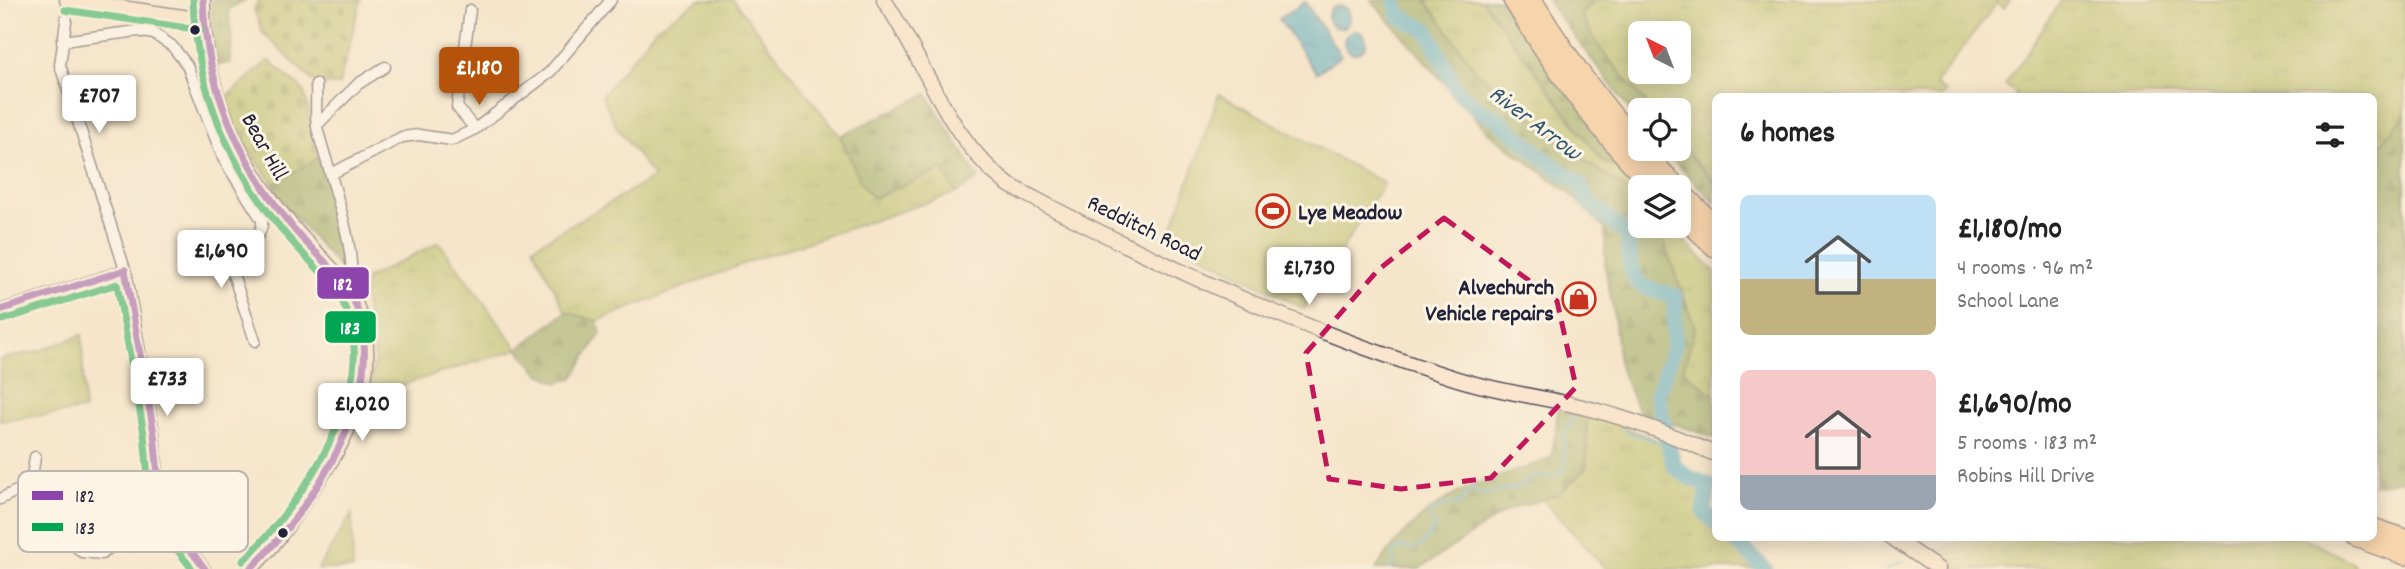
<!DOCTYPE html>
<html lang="en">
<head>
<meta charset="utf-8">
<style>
  :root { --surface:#fff; --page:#f6f6f6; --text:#222; --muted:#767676; --accent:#b45309 }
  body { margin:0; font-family:Dekko,sans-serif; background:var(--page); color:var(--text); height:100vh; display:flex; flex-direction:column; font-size:26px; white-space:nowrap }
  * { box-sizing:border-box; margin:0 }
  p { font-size:23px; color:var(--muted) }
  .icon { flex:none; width:38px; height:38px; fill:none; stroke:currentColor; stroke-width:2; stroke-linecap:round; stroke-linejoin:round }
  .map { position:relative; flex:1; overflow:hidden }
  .details { position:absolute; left:1712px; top:93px; width:665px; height:448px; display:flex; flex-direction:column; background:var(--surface); border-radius:10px; box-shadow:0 4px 18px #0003 }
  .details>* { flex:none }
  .needle { width:46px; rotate:318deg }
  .buttons { position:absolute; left:1628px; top:21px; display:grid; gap:14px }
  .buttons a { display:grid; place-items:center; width:63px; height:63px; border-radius:10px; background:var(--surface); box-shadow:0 4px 18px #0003; font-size:35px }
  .price { position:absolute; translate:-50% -60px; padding:0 16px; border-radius:7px; background:#fff; color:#222; font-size:23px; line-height:46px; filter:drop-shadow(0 2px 4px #0008) }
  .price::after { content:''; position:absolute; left:50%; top:42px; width:21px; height:16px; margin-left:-10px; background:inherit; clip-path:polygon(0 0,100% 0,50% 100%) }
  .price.selected { background:var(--accent); color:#fff }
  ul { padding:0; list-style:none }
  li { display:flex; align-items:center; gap:21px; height:175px; padding:0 28px }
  li span { display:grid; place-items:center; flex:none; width:196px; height:140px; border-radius:10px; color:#555 }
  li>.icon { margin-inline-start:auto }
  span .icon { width:84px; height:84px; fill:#fffc; stroke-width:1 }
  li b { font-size:30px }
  h2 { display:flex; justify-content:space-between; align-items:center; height:84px; padding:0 28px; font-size:30px }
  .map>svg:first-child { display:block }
</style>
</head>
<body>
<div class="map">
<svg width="2405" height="569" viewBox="0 0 2405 569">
  <defs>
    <pattern id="grass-tufts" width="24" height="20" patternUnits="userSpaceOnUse" patternTransform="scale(1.75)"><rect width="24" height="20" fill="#adba5d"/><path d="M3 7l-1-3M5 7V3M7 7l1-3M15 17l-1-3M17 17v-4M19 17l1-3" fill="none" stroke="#8c974e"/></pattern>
    <pattern id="forest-firs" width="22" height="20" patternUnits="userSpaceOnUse" patternTransform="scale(1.75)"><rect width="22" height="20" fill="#8aa254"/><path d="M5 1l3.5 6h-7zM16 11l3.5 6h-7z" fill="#708447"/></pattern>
    <pattern id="cemetery-stones" width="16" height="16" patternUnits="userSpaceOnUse" patternTransform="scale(1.75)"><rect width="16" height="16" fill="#adba5d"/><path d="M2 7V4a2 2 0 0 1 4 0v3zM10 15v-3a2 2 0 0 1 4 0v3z" fill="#8c974e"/></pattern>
    <pattern id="water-ripples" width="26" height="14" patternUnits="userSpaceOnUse" patternTransform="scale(1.75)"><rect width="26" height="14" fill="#46a7c5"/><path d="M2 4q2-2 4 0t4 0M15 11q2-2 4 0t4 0" fill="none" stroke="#3a88a1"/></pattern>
  </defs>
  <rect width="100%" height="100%" fill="#fcf5e5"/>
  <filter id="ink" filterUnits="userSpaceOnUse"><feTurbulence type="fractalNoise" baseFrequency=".0143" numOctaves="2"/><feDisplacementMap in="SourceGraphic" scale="14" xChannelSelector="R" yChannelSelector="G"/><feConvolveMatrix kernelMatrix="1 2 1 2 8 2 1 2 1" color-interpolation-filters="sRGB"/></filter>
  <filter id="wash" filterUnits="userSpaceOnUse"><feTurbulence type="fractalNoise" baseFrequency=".00686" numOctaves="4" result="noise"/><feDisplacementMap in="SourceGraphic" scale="28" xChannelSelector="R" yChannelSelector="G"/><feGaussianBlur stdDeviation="1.57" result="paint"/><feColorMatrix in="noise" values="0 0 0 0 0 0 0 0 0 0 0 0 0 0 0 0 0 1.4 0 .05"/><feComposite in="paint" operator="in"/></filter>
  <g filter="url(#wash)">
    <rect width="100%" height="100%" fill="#f5e5cb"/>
    <g fill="url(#grass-tufts)" stroke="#686e4c" stroke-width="2" fill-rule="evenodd">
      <polygon points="699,0 733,0 840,136 861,183 943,169 956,193 753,260 597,321 566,312 533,247 654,177 617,128 602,96 656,28"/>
      <polygon points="1426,0 1482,0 1604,163 1621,167 1640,192 1640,200 1578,155 1477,72"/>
      <path d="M 1595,0 L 2010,0 L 2004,8 L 1997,3 L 1935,84 L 1945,92 L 1942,96 L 1715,96 L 1715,182 L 1678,143 L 1678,110 L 1652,110 L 1597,45 L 1581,14 ZM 1640,33 L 1678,33 L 1678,72 L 1640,72 Z"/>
      <polygon points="2062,0 2405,0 2405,115 2373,153 2373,96 2014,96 2016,93 2005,85"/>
      <polygon points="1658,226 1669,226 1715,272 1715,396 1683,370 1695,327"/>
      <polygon points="439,242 518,349 369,395 375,357 364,297 366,279"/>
      <polygon points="82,335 84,410 0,421 0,359 36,352"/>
      <path d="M 1598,416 L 1668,445 C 1675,469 1685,476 1709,485 L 1704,511 L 1715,522 L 1715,537 L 1731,537 L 1765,569 L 1606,569 L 1541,498 L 1549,497 L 1586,467 L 1587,417 Z"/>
      <polygon points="352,514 353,569 318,569"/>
      <polygon points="1969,537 2302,537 2352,562 2356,569 1956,569 1935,552"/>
    </g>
    <g fill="url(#forest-firs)" stroke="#566248" stroke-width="2">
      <polygon points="211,0 246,0 228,9 232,40 230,63 214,66"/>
      <polygon points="1371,0 1426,0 1477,72 1578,155 1640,200 1640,226 1658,226 1695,327 1683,370 1715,396 1715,438 1639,412 1619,366 1614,313 1605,268 1605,229 1570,193 1488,132"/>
      <polygon points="1482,0 1507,0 1621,167 1604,163"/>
      <polygon points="1547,0 1595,0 1581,14 1597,45 1652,110 1640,110 1640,124"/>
      <polygon points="927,94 979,179 956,193 943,169 873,198 861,183 840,136"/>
      <polygon points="2405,115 2405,480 2373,485 2373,153"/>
      <polygon points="1678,143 1715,182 1715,203 1662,149 1678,149"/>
      <path d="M 318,158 C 325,182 350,244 338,266 L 280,200 L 273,184 Z"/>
      <polygon points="566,312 597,321 601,333 573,378 558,383 540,374 518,349"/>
      <path d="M 1558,410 L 1587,417 L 1587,467 L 1559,494 L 1508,510 L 1419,569 L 1376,569 C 1400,533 1435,500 1475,485 C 1502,475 1525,470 1552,457 Z"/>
    </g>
    <g fill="url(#cemetery-stones)" stroke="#686e4c" stroke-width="2">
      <polygon points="259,0 361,0 339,85 316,84 262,32 254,9"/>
      <polygon points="269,60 304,91 318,158 273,184 239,136 225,98"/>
    </g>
    <polygon fill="#adba5d" stroke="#686e4c" stroke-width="2" points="1219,94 1384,183 1304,309 1169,238"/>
    <g fill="url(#water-ripples)" stroke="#346480" stroke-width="2">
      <polygon points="1305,2 1341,56 1316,73 1279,19"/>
      <circle cx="1339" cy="17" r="11"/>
      <circle cx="1355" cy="42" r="11"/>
    </g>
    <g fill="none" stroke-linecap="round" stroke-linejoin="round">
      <g stroke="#46a7c5" stroke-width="2.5">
        <polyline points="1622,430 1668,445"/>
        <polyline points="1389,569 1394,565 1393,554 1399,547 1413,549 1423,544 1435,527 1429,516 1430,510 1458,504 1473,489 1479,495 1520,487 1534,477 1554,476 1566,467 1564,434 1574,417"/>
        <polyline points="1887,569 1903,561"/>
      </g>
      <g stroke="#46a7c5" stroke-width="16">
        <path d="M 1395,0 L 1399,16 L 1427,30 L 1458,92 L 1480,111 L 1495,117 L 1553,166 L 1580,184 L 1587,201 L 1627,234 C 1633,281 1626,285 1675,296 L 1674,346 L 1657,395 L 1674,466 L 1690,478 L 1709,485 L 1704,511 L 1715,522"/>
        <polyline points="1731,537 1765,569"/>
      </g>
    </g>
  </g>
  <g filter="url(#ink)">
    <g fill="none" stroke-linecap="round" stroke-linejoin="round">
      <defs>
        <g id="street">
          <polyline points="69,0 60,65 127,276 154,433 161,506 166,518 205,569"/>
          <polyline points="470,10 457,107 475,129"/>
          <path d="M 62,41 L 138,31 L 154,34 L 172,46 L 187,65 L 223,158 L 262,220 C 264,241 237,250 232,271 L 255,341"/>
          <path d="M 316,84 C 317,98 315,114 317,127 C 323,156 366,269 346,288"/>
          <polyline points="317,125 358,84 385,67"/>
          <polyline points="331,174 402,137 419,135 452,140 475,129 549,73 611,0"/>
          <polyline points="0,310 125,270"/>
          <polyline points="0,499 31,484 35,457"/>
          <polyline points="54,528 82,552 102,554 161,506"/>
        </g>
        <g id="secondary">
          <polyline points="67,0 203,20"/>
          <path d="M 203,0 C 201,88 239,164 295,230 C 315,253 342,275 355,303 C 388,374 343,446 303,503 C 287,526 271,550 250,569"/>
          <path d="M 884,0 C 926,62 947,139 1009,185 C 1150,261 1298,329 1451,377 C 1490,390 1530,395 1570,404 C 1620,415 1668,433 1715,454"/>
          <polyline points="1891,537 1938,569"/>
        </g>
        <g id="highway">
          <path d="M 1513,0 C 1553,67 1599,132 1654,187"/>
          <path d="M 1532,0 C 1573,68 1621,131 1677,187"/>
          <polyline points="1678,189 1715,226"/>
          <polyline points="1678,212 1715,247"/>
          <polyline points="2373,528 2405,539"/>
          <polyline points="2355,537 2405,555"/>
        </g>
      </defs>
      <use href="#street" stroke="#423f51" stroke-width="13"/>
      <use href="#secondary" stroke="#423f51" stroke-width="17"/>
      <use href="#highway" stroke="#423f51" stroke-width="22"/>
      <use href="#street" stroke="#fff" stroke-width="10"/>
      <use href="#secondary" stroke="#fbe5cf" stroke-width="14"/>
      <use href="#highway" stroke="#f6be87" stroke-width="19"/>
      <defs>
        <g id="bus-1">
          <path d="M 203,0 C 206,87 238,160 293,228 C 313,252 340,272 354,301 C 394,387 311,511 250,569"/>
          <polyline points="125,270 154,433 161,506 166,518 205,569"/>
          <polyline points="0,310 125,270"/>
        </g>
        <g id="bus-2">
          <path d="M 193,0 C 196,90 229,167 287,236 C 306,259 331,278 344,305 C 383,386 300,506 243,561"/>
          <polyline points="65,10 201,30"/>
          <polyline points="3,320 117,284 144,434 151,509 157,524 192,569"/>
        </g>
      </defs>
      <use href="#bus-1" stroke="#fcf5e5" stroke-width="12"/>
      <use href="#bus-2" stroke="#fcf5e5" stroke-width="12"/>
      <use href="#bus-1" stroke="#8e44ad" stroke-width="7"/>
      <use href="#bus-2" stroke="#00a651" stroke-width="7"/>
    </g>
  </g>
  <path d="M0 0H2405V569H0ZM 1444,218 L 1557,301 L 1576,387 L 1491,478 L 1401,489 L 1329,479 L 1306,353 L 1378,270 Z" fill="#f5e5cb" fill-opacity=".55" fill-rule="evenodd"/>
  <path fill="none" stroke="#c2185b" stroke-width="5" stroke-dasharray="14 9" stroke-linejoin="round" d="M 1444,218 L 1557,301 L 1576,387 L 1491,478 L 1401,489 L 1329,479 L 1306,353 L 1378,270 Z"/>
  <defs>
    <symbol id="stadium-ring" viewBox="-11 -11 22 22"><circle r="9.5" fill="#fcf5e5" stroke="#c8321e" stroke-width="1.5"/><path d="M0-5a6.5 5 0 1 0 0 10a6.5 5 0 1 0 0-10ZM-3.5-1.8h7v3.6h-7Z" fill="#c8321e"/></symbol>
    <symbol id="shop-ring" viewBox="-11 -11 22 22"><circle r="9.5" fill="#fcf5e5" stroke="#c8321e" stroke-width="1.5"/><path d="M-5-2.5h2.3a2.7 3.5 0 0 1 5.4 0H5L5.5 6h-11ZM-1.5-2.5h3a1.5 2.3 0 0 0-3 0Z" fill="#c8321e"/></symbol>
  </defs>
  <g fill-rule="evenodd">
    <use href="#stadium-ring" x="1254" y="192" width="38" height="38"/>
    <use href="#shop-ring" x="1560" y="280" width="38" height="38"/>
  </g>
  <g fill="#22223b" stroke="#fcf5e5" stroke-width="2.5">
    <circle cx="195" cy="30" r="6"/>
    <circle cx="283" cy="533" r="6"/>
  </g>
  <g text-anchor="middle" stroke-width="6" stroke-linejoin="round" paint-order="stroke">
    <g font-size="23" fill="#22223b" stroke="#fcf5e5">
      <text transform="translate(266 146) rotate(61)" y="8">Bear Hill</text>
      <text transform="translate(1145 227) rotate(26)" y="8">Redditch Road</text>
    </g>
    <g font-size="23" font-weight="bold" fill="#22223b" stroke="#fcf5e5" text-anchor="start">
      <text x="1298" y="219">Lye Meadow</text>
      <text x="1554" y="294" text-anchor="end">Alvechurch<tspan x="1554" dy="26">Vehicle repairs</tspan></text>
    </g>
    <g font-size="24" font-style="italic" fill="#305772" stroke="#fcf5e5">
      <text transform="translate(1536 122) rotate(37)" y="8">River Arrow</text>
    </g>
  </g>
  <rect x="18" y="471" width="230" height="81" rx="10" fill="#fcf5e5" stroke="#bbb6b2" stroke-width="2"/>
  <rect x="32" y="491" width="31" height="9" fill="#8e44ad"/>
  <rect x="32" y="523" width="31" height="8" fill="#00a651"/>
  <g font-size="19" fill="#22223b">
    <text x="75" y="502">182</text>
    <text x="75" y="534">183</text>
  </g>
  <g stroke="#fcf5e5" stroke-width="2.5">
    <rect x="316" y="266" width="54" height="34" rx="7" fill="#8e44ad"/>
    <rect x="324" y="310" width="53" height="34" rx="7" fill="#00a651"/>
  </g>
  <g font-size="19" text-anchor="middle" font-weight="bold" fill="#fff">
    <text x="343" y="290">182</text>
    <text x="350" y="334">183</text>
  </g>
</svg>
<div class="buttons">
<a><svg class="needle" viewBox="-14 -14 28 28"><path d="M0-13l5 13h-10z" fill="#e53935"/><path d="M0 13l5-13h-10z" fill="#767676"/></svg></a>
<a><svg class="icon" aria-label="locate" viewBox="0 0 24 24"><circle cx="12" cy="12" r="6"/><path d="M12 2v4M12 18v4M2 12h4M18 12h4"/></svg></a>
<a><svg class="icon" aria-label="layers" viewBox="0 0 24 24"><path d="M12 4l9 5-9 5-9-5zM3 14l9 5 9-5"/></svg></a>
</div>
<b class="price selected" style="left:479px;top:107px">£1,180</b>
<b class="price" style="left:99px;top:135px">£707</b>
<b class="price" style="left:221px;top:290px">£1,690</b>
<b class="price" style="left:1309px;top:307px">£1,730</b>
<b class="price" style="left:167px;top:418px">£733</b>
<b class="price" style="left:362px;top:443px">£1,020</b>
<section class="details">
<h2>6 homes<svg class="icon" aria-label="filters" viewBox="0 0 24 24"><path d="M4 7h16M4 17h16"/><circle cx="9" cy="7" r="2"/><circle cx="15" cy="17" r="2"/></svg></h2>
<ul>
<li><span style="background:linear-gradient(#bfe0f5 60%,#c2b280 0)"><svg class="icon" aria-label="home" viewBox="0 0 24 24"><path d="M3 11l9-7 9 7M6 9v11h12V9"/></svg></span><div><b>£1,180/mo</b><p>4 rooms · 96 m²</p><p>School Lane</p></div></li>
<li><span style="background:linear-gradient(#f6c9c9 75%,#9aa5b1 0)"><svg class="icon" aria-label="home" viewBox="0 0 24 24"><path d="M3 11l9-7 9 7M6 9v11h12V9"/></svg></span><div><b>£1,690/mo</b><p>5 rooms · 183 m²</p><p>Robins Hill Drive</p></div></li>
</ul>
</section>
</div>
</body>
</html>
